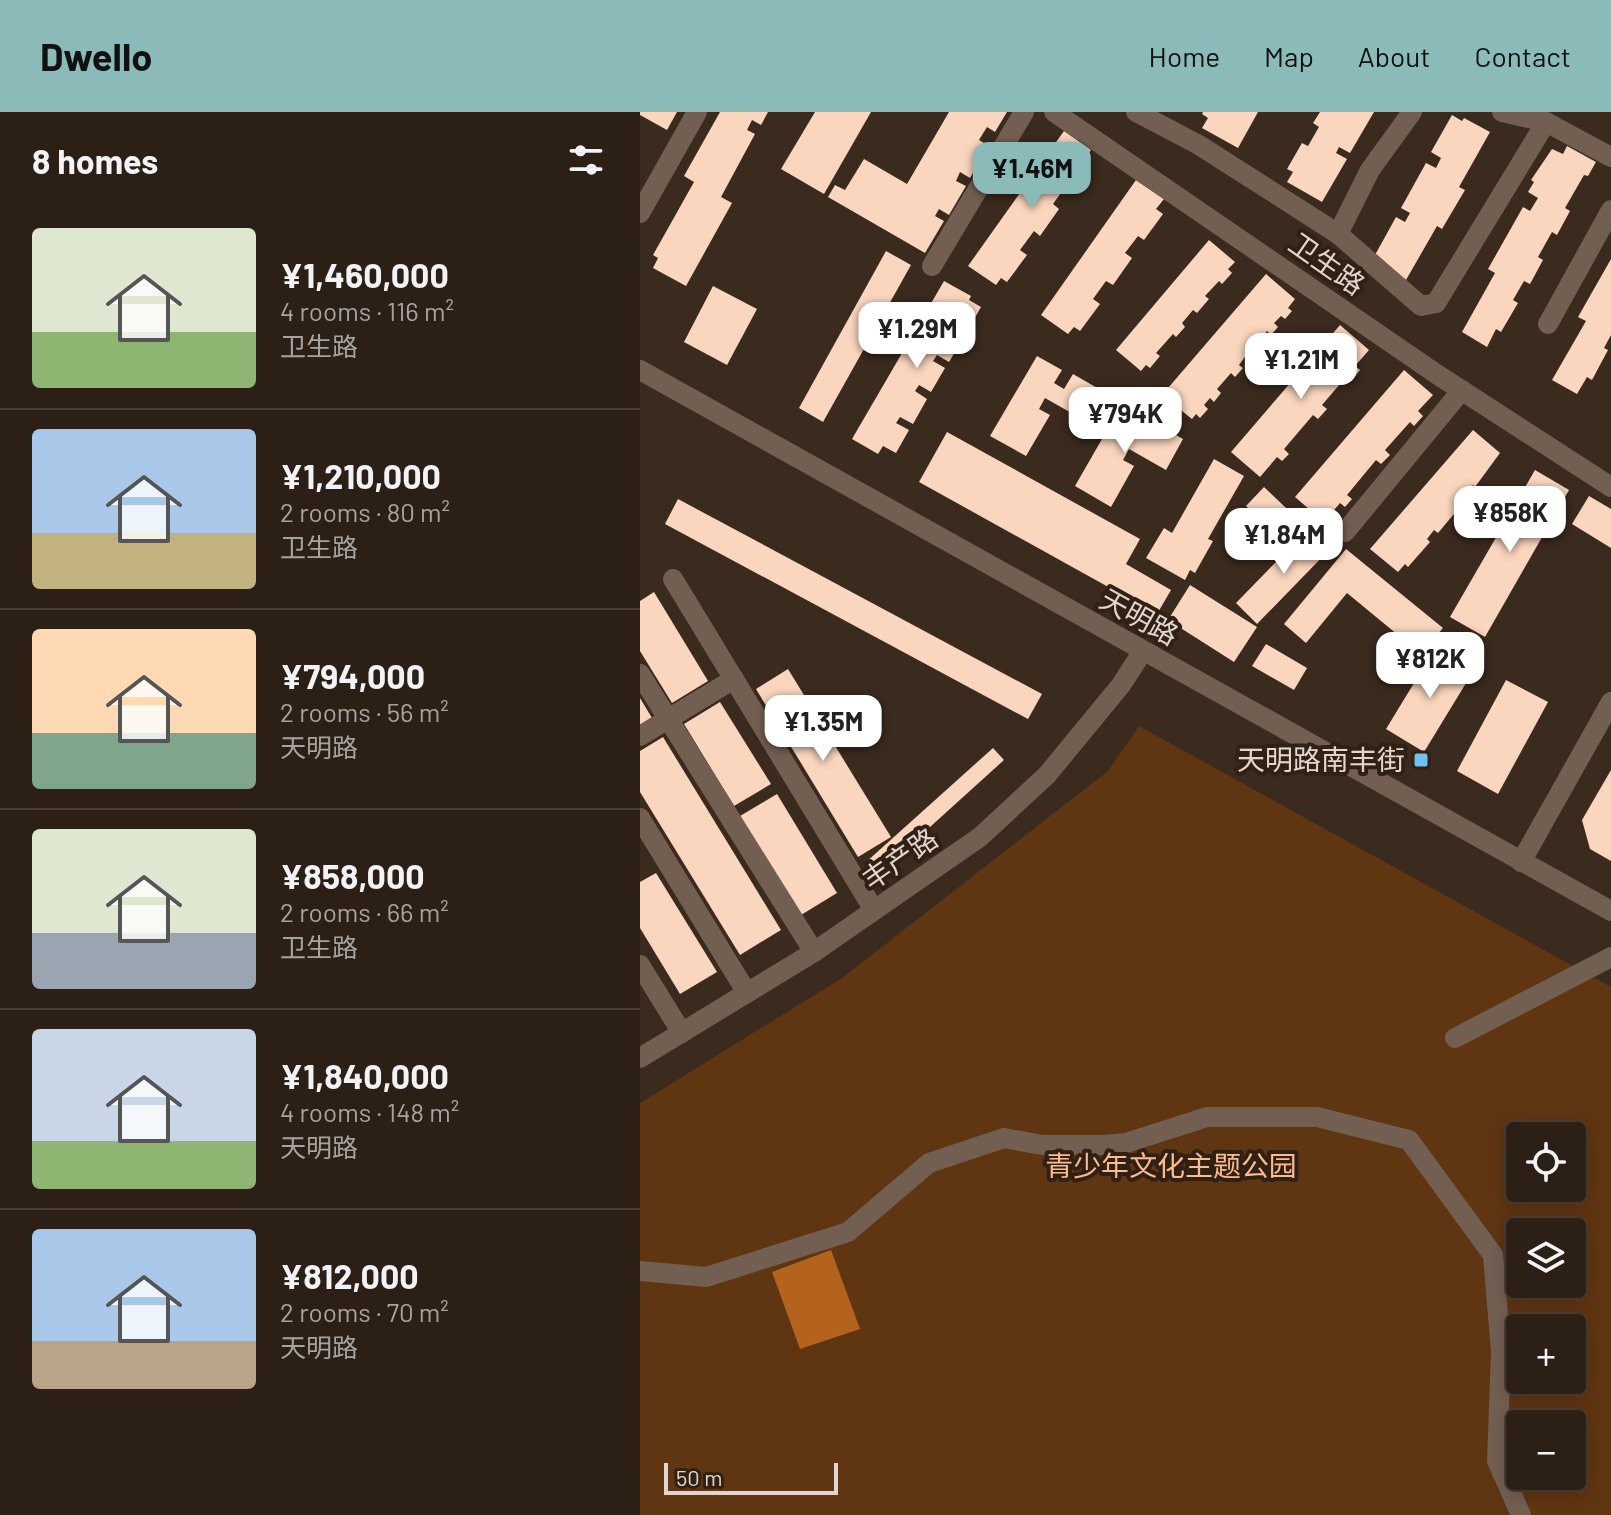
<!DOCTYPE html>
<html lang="en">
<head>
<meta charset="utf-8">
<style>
  :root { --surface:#2c2016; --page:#34281f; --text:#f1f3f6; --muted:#a6a3a1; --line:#483e35; --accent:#8bbbb9 }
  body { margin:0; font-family:Barlow,"Noto Sans SC",sans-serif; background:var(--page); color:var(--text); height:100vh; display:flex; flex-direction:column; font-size:30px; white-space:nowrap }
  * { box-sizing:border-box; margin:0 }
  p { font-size:26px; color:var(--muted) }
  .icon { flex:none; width:44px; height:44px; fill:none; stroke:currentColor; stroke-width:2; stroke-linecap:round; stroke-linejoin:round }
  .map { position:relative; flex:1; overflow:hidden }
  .details { display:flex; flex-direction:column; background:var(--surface); width:640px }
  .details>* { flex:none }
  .fabs { position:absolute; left:866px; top:1010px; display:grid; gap:16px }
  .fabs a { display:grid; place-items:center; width:80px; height:80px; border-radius:8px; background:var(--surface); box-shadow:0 4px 20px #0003,0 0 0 2px var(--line); font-size:40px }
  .scale { position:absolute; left:24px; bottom:20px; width:174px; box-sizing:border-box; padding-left:8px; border:4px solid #e1d5cd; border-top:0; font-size:22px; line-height:28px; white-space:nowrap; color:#e1d5cd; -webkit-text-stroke:6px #312014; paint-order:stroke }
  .price { position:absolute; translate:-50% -68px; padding:0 18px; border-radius:16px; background:#fff; color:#222; font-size:26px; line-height:52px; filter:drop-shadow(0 2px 4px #0008) }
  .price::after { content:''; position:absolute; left:50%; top:48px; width:24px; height:18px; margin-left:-12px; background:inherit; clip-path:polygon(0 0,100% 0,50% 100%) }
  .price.selected { background:var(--accent); color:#111 }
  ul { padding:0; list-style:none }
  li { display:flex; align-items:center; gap:24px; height:200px; padding:0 32px }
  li+li { border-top:2px solid var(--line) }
  li span { display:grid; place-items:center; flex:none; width:224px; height:160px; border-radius:8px; color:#555 }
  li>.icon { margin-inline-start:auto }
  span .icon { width:96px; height:96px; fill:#fffc; stroke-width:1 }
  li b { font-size:34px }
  h2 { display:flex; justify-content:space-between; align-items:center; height:96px; padding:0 32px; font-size:34px }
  header { display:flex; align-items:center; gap:48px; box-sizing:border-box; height:112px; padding:0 40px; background:var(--accent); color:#111 }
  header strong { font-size:38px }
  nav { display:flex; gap:44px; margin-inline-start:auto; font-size:28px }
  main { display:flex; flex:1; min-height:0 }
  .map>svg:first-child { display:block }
</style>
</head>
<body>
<header>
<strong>Dwello</strong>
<nav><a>Home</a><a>Map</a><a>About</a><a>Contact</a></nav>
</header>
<main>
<section class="details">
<h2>8 homes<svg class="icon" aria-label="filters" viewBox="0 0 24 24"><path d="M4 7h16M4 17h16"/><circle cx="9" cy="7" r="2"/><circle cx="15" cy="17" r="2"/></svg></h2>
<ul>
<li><span style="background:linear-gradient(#dfe7d0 65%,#8fb573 0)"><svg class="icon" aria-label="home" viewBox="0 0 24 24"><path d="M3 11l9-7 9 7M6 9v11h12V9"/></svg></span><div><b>¥1,460,000</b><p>4 rooms · 116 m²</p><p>卫生路</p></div></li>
<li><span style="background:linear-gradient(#a9c7e8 65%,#c2b280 0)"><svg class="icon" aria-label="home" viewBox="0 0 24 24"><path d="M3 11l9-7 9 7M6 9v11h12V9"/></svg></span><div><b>¥1,210,000</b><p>2 rooms · 80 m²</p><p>卫生路</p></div></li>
<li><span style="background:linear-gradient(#ffd9b3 65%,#7fa58c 0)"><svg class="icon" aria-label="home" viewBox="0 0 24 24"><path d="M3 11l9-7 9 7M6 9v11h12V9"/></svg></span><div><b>¥794,000</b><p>2 rooms · 56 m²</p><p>天明路</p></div></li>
<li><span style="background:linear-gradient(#dfe7d0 65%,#9aa5b1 0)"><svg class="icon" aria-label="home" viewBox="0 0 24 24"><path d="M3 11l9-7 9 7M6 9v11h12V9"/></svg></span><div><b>¥858,000</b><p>2 rooms · 66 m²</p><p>卫生路</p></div></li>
<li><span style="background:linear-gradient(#c9d6e8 70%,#8fb573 0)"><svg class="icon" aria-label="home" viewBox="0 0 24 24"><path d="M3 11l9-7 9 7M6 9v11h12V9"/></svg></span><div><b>¥1,840,000</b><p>4 rooms · 148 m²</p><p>天明路</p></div></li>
<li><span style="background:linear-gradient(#a9c7e8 70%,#b9a48a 0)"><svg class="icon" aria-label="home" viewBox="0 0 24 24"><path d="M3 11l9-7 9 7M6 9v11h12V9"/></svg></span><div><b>¥812,000</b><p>2 rooms · 70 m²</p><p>天明路</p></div></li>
</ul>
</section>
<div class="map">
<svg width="971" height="1403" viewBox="0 0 971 1403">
  <rect width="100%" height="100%" fill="#3b2a1e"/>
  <path fill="#603512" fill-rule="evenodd" d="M 499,614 L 971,875 L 971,1403 L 0,1403 L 0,991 L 202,866 L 468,659 ZM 880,1024 L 932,1024 L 932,1076 L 880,1076 ZM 880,1120 L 932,1120 L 932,1172 L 880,1172 ZM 880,1216 L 932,1216 L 932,1268 L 880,1268 ZM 880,1312 L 932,1312 L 932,1364 L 880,1364 Z"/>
  <polygon fill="#b4631f" points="191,1138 220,1217 160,1237 132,1160"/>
  <g fill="#fad6be">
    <polygon points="0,0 37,0 27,18 0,3"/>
    <polygon points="80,0 128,0 121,13 112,8 107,18 115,22 81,85 92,91 46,174 13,156 18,146 13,143 54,70 44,64"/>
    <polygon points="175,0 231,0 184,82 141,57"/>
    <polygon points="309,0 367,0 355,20 347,15 339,28 349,34 330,66 320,60 316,69 326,74 309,103 299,97 295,104 304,109 285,141 188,85 195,73 205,78 224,47 267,72"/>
    <polygon points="563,0 618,0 598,36 562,16 568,6 562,2"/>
    <polygon points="680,0 734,0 710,41 699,35 696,41 707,47 682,90 647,70 653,60 647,57 662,31 668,34 679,15 673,11"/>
    <polygon points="812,3 822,9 824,6 850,20 819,75 825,78 802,117 797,114 766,168 735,143 756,105 765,110 770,101 761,96 786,51 796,56 801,46 791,40"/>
    <polygon points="424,19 451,38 444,48 450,53 432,79 425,75 413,92 419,97 400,124 394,119 380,138 387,143 367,170 361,166 356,173 328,154"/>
    <polygon points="927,34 956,50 948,64 944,63 925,96 930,99 917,123 912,120 898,145 903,148 890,172 884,169 873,188 878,191 861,220 856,217 847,235 822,220 855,161 848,157 883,95 890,99 898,86 888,80 894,70 891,68 912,37 923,42"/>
    <polygon points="496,68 524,87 516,97 523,102 504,128 498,124 485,141 492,146 473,173 466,169 453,187 460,192 440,219 434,215 428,222 401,203"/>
    <polygon points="569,128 595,150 588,157 592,161 582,172 579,169 565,184 569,187 557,201 553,198 542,211 545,215 536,225 533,222 516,241 520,244 510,256 506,253 501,259 476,238"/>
    <polygon points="246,139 271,153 183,310 159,296"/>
    <polygon points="971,147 971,223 964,236 968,238 952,268 947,265 937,282 912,268 946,209 938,205"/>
    <polygon points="626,162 655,187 648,196 652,199 645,207 641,204 634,211 638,215 631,223 627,219 614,235 618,239 612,246 607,242 599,253 603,256 595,265 591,261 577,277 581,281 574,290 570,286 564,293 568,297 560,306 556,302 552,307 522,283"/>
    <polygon points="304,169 331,184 329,188 341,195 328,218 315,211 311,218 323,226 309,250 297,243 293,249 305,256 291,280 279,273 275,279 287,287 273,312 260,305 256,311 269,318 256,341 243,334 238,342 212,327"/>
    <polygon points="73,174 117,197 87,253 44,230"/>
    <polygon points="700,213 729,238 715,254 720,258 711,269 706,265 682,293 687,297 678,307 673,303 644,337 649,342 642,349 637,345 620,365 591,340"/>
    <polygon points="397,244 422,258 414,271 424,277 433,262 459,277 442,307 405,286 399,297 410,303 386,344 350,324"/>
    <polygon points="764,258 793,283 778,299 783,304 774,314 770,310 745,338 750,343 741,352 736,348 707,383 712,387 705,395 700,391 684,410 655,385"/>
    <polygon points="481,294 506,308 498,322 509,327 517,312 543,327 526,358 489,337 483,348 494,354 471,395 435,374"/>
    <polygon points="833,318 860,341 835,375 833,373 816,393 819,396 798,421 794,418 787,427 790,430 768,455 765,452 758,460 730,437"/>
    <polygon points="307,320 500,427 486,452 531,478 517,502 279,370"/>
    <polygon points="574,347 604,364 568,427 573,429 555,461 550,458 545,468 506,446 524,416 532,421"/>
    <polygon points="895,358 929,378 845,525 810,505"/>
    <polygon points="624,375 665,414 648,433 606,394"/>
    <polygon points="949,384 971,397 971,436 932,412"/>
    <polygon points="38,387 402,582 388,607 25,412"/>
    <polygon points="670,415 691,436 617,512 596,491"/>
    <polygon points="706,437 803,516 781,542 707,481 666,531 644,512"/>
    <polygon points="550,473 617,515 594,550 528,508"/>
    <polygon points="14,480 68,569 32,591 0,539 0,489"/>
    <polygon points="626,532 667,556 654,578 612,554"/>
    <polygon points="796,535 834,558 784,640 746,617"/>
    <polygon points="148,557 251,725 218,745 116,577"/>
    <polygon points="866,568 908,590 858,682 817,659"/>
    <polygon points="0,586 12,606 0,613"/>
    <polygon points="80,590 131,672 94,694 44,612"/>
    <polygon points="23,625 141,818 100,843 0,680 0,639"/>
    <polygon points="353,636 364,648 237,763 225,751"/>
    <polygon points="971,658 971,749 950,737 942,708"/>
    <polygon points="137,682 197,781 161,803 100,704"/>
    <polygon points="16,761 77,860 40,882 0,816 0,770"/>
  </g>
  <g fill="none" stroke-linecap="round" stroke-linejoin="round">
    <g stroke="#735f52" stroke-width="20">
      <polyline points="414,0 798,263 971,375"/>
      <polyline points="496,0 559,33 698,122 781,194 796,191 906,10"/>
      <polyline points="862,0 906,10 971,45"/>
      <polyline points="0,101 57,0"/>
      <polyline points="698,122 730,58 772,0"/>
      <polyline points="292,154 384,0"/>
      <polyline points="908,212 971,98"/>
      <polyline points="0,258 971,799"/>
      <polyline points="705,420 822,278"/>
      <polyline points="33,467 234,798"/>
      <polyline points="0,562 174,840"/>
      <polyline points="0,624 94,567"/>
      <polyline points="0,706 107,881"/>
      <polyline points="881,750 971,590"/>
      <polyline points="0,853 42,921"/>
      <polyline points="815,926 971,845"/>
      <polyline points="0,946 174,840 340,725 407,663 481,573 503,539"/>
      <polyline points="0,1159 66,1165 208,1120 289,1051 364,1026 402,1033 464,1033 486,1031 567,1005 677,1005 769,1028 853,1143 861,1240 857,1349 881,1403"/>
    </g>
  </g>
  <rect fill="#6dc2f3" stroke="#312014" stroke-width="3" x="773" y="640" width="16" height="16" rx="4"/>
  <g text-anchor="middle" stroke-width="8" stroke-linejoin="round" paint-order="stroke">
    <g font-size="28" fill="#e1d5cd" stroke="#312014">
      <text transform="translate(687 152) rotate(35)" y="10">卫生路</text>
      <text transform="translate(499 505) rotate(29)" y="10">天明路</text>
      <text transform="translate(260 747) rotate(-35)" y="10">丰产路</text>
    </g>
    <g font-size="28" fill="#e1d5cd" stroke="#312014" text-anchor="end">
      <text x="765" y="658">天明路南丰街</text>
    </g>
    <g font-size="28" fill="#fcbb8e" stroke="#312014">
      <text x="531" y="1064">青少年文化主题公园</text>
    </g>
  </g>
</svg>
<div class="fabs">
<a><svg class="icon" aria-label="locate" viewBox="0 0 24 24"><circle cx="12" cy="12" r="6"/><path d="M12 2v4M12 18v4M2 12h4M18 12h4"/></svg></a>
<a><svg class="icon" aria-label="layers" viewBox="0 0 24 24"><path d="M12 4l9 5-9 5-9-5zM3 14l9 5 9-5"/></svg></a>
<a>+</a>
<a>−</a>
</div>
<div class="scale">50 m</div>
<b class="price selected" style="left:392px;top:98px">¥1.46M</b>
<b class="price" style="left:277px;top:258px">¥1.29M</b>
<b class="price" style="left:661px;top:289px">¥1.21M</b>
<b class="price" style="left:485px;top:343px">¥794K</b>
<b class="price" style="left:870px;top:442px">¥858K</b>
<b class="price" style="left:644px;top:464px">¥1.84M</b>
<b class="price" style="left:790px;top:588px">¥812K</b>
<b class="price" style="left:183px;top:651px">¥1.35M</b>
</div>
</main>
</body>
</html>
